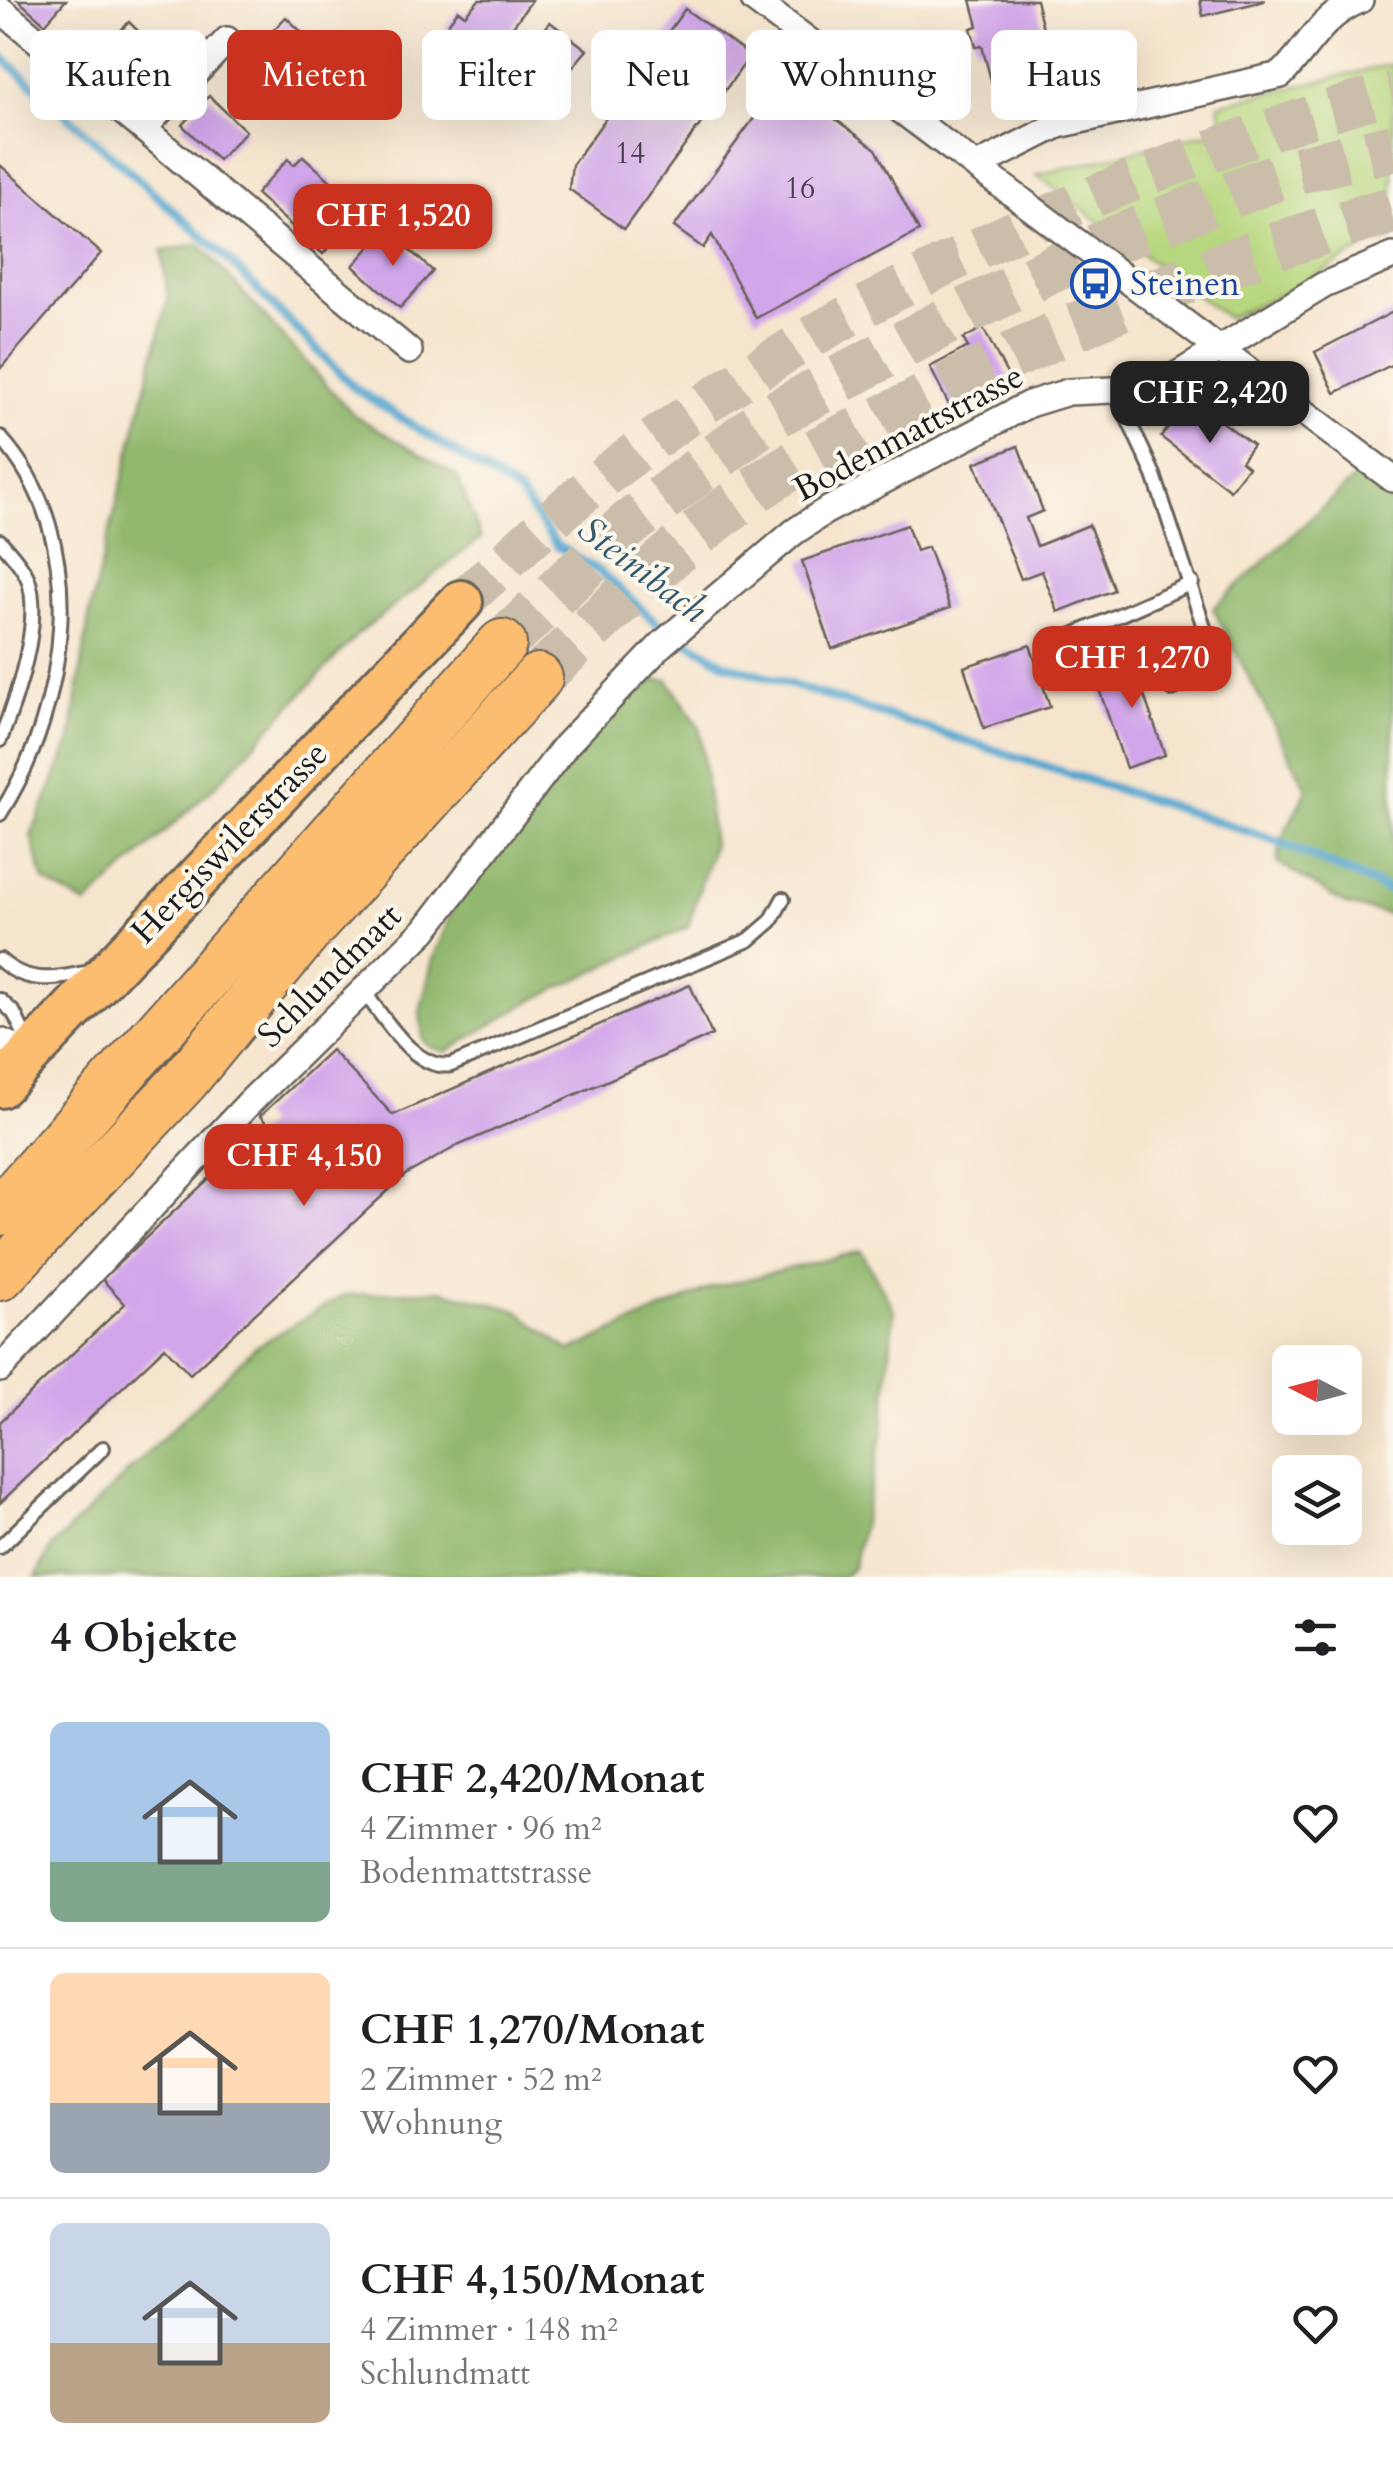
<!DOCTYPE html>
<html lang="de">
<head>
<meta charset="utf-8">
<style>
  :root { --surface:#fff; --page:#f2f2f2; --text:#202124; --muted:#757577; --line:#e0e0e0; --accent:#c8321e }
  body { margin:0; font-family:Cardo,serif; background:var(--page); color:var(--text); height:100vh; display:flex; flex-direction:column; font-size:38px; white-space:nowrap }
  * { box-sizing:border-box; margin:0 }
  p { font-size:32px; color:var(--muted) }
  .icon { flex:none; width:55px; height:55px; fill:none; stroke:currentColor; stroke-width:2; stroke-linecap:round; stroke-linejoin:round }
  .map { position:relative; height:1577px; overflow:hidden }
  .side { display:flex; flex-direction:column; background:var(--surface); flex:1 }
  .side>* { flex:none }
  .guide { position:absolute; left:30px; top:30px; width:1335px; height:90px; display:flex; gap:20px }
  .needle { width:65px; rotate:276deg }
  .fabs { position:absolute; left:1272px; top:1345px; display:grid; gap:20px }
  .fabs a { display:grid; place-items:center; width:90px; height:90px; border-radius:15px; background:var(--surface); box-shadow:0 10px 40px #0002; font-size:50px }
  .price { position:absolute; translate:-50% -85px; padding:0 22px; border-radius:20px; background:var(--accent); color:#fff; font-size:32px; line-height:65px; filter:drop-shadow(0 2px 5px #0008) }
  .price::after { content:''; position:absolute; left:50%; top:60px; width:30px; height:22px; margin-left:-15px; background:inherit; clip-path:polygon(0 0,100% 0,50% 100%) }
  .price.on { background:#222; color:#fff }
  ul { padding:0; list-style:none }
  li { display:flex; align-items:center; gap:30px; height:250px; padding:0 50px }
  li+li { border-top:2px solid var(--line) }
  li span { display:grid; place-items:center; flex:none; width:280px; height:200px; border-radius:15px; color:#555 }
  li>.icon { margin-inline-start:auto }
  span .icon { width:120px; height:120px; fill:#fffc; stroke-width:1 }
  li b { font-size:42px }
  h2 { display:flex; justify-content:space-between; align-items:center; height:120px; padding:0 50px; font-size:42px }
  .pill { padding:0 35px; border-radius:15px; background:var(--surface); box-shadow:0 10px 40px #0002; font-size:35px; line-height:90px }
  .pill.on { background:var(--accent); color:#fff }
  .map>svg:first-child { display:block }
</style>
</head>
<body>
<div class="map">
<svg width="1393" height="1577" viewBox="0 0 1393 1577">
  <rect width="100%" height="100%" fill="#fbf7ec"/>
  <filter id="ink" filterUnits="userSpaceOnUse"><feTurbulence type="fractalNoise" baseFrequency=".01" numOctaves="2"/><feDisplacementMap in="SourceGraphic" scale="20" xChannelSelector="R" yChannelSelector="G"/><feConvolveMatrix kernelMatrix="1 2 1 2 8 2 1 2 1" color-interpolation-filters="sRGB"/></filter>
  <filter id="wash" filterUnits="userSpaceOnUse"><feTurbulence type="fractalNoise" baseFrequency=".0048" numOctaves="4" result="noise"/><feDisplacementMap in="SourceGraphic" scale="40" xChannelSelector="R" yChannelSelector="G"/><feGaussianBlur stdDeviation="2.25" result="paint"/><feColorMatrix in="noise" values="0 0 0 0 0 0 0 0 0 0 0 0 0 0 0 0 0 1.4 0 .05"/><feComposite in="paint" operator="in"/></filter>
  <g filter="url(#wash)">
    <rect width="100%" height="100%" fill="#f6e5cd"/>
    <polygon fill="#b7d77e" stroke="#6a7a4d" stroke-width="2.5" points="1393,64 1393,240 1368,246 1286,292 1227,318 1037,175 1223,129 1219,104"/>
    <g fill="#91b86d" stroke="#566a44" stroke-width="2.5">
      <polygon points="199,244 354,415 457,476 481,538 358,634 219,782 86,905 44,881 31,836 71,740 90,610 168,299 162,251"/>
      <polygon points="1358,475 1393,504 1393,915 1346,905 1277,862 1283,836 1307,789 1213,608"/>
      <polygon points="655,679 668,680 700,728 713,845 688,927 529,1002 446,1052 430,1047 423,1039 420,1012 433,959 453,908 603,718"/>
      <polygon points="861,1251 894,1310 883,1430 853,1568 843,1577 36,1577 51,1548 254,1348 344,1295 441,1290 516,1310 570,1351 711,1288"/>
    </g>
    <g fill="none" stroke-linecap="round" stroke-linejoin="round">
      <polyline stroke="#54a6cf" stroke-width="9" points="0,55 224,256 356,389 519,493 557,546 600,572 657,623 726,664 1269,838 1393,892"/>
    </g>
    <g id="blocks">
      <g fill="#d1a5ea">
        <polygon points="18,0 66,0 45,24"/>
        <polygon points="479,0 532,0 511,29 533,46 550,22 587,50 535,111 436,40 449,31 445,28 458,10 465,15"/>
        <polygon points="971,0 1036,0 1055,77 994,92 982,46 976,47 971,28 978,26"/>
        <polygon points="1200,0 1264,0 1264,1 1203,16"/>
        <polygon points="685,9 750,56 624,229 569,189 572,165"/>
        <polygon points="286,17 325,55 315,66 333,84 312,106 252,52"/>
        <polygon points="129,22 163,56 134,87 99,52"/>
        <polygon points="782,80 876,149 919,231 756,318 712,235 703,248 674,227"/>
        <polygon points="209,96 246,131 218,160 182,125"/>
        <polygon points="303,156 333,183 323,194 352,222 323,254 256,194 288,159 294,165"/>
        <polygon points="0,165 101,253 0,369"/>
        <polygon points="386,229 433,271 400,308 353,266"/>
        <polygon points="1393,312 1393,364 1335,393 1315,352"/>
        <polygon points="983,328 1009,378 951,409 930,367 968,347 963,339"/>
        <polygon points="1205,409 1253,445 1241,461 1248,467 1230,490 1161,437 1182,410 1196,420"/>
        <polygon points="1018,446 1043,511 1026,518 1037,546 1089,525 1114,590 1058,612 1042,571 1021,579 975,463"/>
        <polygon points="907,525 916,551 928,547 950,608 832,649 802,561"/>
        <polygon points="1030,645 1050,707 984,728 964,667"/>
        <polygon points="1152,658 1160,680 1141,687 1165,755 1126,768 1095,677"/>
        <polygon points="690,985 712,1035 457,1146 405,1175 190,1374 165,1347 0,1503 0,1422 125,1304 102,1279 267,1124 260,1116 331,1050 393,1115"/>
      </g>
    </g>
  </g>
  <g filter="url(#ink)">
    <use href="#blocks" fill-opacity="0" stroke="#68625a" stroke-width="2.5"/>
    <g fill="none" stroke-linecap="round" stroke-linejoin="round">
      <path stroke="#cabdaa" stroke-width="42" stroke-dasharray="42 21" stroke-linecap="butt" d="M 461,602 C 505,563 546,522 592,486 C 821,305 1113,171 1393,92"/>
      <g stroke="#cabdaa" stroke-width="48" stroke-dasharray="48 24" stroke-linecap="butt">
        <polyline points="502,644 629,524 765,420 956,316 1106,243 1289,172 1393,147"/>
        <path d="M 538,678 C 620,602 703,517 800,461 C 842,437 887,418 929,396 C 1078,322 1233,254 1393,210"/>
      </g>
      <defs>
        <g id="service">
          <polyline points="1115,391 1154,475 1218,670 1172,689"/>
          <path d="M 0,437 C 92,538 69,706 0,814"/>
          <path d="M 0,541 C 9,551 23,566 28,579 C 43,621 16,700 0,740"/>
          <polyline points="1048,646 1192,583"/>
          <path d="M 0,960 C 28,986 59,979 93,971"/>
          <path d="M 363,991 C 384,1016 414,1071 451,1065 L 749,940 L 771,921 L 783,899"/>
          <polyline points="0,1000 14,1013 28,1042"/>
          <polyline points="0,1547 103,1448"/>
        </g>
        <g id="minor">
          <polyline points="754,0 1393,479"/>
          <polyline points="0,9 409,351"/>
          <polyline points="144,128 227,40"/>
          <path d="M 977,166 L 1058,125 L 1281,75 C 1309,47 1320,17 1360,0"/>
          <polyline points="0,1041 31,1054"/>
          <polyline points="0,1369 248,1104 425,930 566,745 663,643 794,532 824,512 1029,404 1068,392 1156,388 1324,285 1393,256"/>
        </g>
        <polyline id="primary" points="0,1086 461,602"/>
        <g id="motorway">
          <polyline points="0,1211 502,644"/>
          <polyline points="0,1276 184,1081 311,927 538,678"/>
        </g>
      </defs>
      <use href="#service" stroke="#68625a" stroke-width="18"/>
      <use href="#minor" stroke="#68625a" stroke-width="30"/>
      <use href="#primary" stroke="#68625a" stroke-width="48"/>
      <use href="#motorway" stroke="#68625a" stroke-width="52"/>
      <use href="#service" stroke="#fff" stroke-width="12"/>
      <use href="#minor" stroke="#fff" stroke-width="25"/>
      <use href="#primary" stroke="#fcbd6f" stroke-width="42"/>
      <use href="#motorway" stroke="#fcbd6f" stroke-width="48"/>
    </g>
  </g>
  <defs>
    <symbol id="bus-ring" viewBox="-11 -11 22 22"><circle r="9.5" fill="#fbf7ec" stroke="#1a4fb4" stroke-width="1.5"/><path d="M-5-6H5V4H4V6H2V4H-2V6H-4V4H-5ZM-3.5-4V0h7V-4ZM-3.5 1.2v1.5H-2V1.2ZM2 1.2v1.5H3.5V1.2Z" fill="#1a4fb4"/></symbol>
  </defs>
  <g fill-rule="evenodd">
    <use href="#bus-ring" x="1068" y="256" width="55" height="55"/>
  </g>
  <g text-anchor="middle" stroke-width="8" stroke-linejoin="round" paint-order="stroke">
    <g font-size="30" fill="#493e50">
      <text x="630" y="163">14</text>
      <text x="800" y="198">16</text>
    </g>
    <g font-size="35" fill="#164399" stroke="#fbf7ec" text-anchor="start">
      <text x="1130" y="295">Steinen</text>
    </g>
    <g font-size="35" fill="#1c1c1c" stroke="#fbf7ec">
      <text transform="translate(908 432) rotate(-28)" y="12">Bodenmattstrasse</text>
      <text transform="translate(229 842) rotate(-46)" y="12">Hergiswilerstrasse</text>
      <text transform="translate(329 975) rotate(-45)" y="12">Schlundmatt</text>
    </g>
    <g font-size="38" font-style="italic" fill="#355a6d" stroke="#fbf7ec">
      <text transform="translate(643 569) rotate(37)" y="13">Steinibach</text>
    </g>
  </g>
</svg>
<div class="fabs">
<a><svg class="needle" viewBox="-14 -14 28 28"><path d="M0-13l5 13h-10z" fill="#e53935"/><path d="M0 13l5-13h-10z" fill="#757577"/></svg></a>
<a><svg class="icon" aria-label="layers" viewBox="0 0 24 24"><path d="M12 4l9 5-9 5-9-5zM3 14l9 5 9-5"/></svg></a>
</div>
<b class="price" style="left:393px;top:269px">CHF 1,520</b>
<b class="price on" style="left:1210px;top:446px">CHF 2,420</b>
<b class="price" style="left:1132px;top:711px">CHF 1,270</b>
<b class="price" style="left:304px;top:1209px">CHF 4,150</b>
<div class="guide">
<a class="pill">Kaufen</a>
<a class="pill on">Mieten</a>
<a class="pill">Filter</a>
<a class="pill">Neu</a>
<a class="pill">Wohnung</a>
<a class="pill">Haus</a>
</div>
</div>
<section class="side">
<h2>4 Objekte<svg class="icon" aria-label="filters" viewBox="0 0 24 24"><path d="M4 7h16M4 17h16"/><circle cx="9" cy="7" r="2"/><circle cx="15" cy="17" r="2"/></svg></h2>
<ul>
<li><span style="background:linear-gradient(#a9c7e8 70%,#7fa58c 0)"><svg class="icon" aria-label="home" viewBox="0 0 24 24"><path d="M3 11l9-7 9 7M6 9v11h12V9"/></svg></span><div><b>CHF 2,420/Monat</b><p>4 Zimmer · 96 m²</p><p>Bodenmattstrasse</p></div><svg class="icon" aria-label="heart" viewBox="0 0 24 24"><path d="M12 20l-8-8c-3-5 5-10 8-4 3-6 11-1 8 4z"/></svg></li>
<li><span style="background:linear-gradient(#ffd9b3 65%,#9aa5b1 0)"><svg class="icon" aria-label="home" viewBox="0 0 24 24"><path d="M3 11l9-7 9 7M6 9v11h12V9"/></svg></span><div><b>CHF 1,270/Monat</b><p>2 Zimmer · 52 m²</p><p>Wohnung</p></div><svg class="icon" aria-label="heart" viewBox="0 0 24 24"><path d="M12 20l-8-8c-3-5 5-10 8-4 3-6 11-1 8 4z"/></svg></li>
<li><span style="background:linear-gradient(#c9d6e8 60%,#b9a48a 0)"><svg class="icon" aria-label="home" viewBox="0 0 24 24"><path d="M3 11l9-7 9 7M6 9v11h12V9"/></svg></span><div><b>CHF 4,150/Monat</b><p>4 Zimmer · 148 m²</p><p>Schlundmatt</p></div><svg class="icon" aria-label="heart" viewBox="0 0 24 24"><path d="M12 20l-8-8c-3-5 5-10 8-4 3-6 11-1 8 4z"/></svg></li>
</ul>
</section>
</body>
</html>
